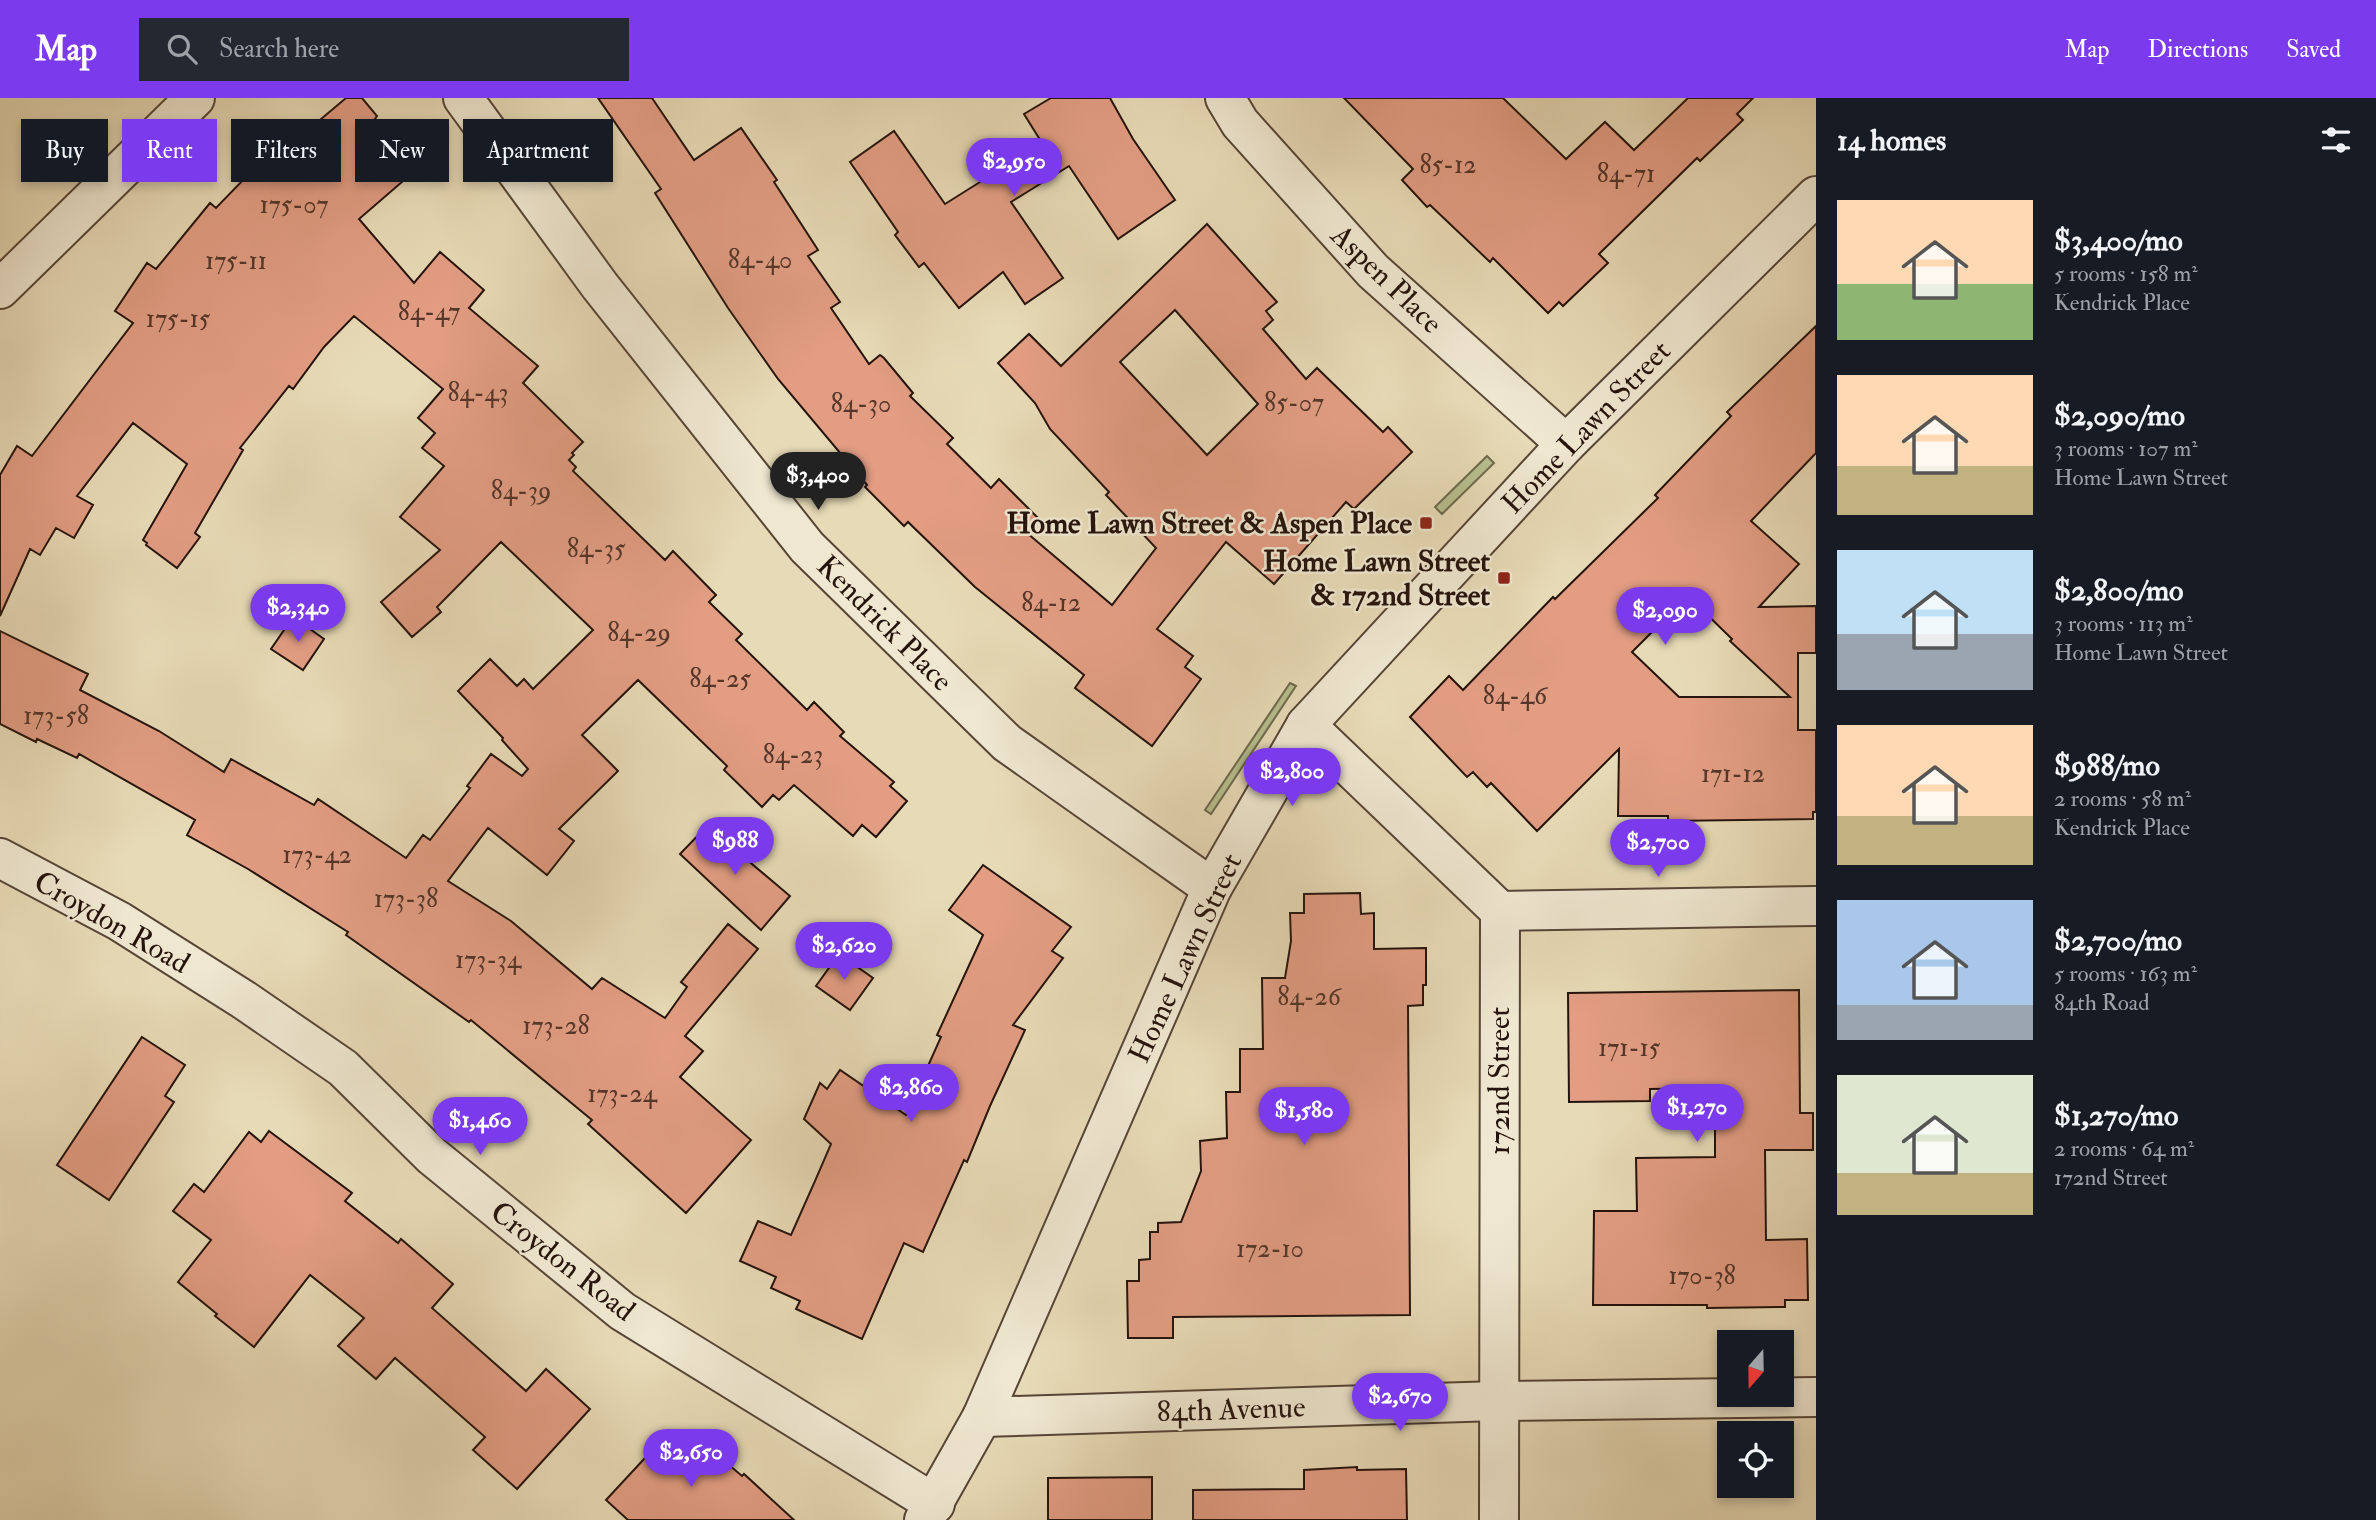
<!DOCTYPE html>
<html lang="en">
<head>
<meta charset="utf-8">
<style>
  :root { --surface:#171b24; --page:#242831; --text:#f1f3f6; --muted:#9ea1a6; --accent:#7c3aed }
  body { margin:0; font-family:"IM FELL Double Pica",serif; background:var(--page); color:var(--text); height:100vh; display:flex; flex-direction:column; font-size:26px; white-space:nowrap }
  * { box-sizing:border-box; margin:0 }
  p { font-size:23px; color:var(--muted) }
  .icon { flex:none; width:38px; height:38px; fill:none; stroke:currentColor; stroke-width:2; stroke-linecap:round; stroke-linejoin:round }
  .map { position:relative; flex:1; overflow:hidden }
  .drawer { display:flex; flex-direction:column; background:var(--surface); width:560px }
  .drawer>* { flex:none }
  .guide { position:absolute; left:21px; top:21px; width:665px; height:63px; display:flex; gap:14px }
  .needle { width:46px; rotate:200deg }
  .controls { position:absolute; left:1717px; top:1232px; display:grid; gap:14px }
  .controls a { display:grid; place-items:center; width:77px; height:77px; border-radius:0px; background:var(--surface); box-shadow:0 4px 10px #0003; font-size:35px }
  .price { position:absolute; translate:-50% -60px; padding:0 16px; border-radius:24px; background:var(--accent); color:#fff; font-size:23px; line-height:46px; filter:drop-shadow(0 2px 4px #0008) }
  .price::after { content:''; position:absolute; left:50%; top:42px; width:21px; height:16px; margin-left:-10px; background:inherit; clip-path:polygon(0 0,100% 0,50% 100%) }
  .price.active { background:#222; color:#fff }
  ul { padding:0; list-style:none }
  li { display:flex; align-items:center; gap:21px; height:175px; padding:0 21px }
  li span { display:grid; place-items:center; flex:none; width:196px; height:140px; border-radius:0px; color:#555 }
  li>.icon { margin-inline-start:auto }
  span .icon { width:84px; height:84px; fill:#fffc; stroke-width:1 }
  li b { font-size:30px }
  h2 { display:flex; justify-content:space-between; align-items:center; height:84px; padding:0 21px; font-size:30px }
  .chip { padding:0 24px; border-radius:0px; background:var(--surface); box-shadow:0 4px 10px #0003; font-size:24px; line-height:63px }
  .chip.active { background:var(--accent); color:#fff }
  header { display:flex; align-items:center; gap:42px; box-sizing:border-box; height:98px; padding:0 35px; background:var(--accent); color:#fff }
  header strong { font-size:33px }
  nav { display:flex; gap:38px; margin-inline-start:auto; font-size:24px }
  .search { width:490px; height:63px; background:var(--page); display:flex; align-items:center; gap:18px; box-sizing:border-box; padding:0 24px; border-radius:0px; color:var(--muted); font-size:26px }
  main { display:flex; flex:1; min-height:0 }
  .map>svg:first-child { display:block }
</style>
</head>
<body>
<header>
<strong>Map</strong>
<div class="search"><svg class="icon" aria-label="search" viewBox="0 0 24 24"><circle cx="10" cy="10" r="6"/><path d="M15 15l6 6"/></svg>Search here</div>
<nav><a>Map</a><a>Directions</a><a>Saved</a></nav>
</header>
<main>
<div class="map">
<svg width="1816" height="1422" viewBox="0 0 1816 1422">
  <rect width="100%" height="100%" fill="#e7dab6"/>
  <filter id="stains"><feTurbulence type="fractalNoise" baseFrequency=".00286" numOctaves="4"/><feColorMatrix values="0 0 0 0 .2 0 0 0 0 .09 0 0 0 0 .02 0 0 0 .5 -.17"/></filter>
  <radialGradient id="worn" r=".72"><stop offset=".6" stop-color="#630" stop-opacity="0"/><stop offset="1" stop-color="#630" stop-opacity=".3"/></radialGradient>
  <g fill="#b6bf8d" stroke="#6e694d" stroke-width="2">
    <polygon points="1487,358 1494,365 1442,416 1435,409"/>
    <polygon points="1290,585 1296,588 1211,716 1205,712"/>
  </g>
  <g fill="#e29d83" stroke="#25130d" stroke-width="2" fill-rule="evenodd">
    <polygon points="346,0 362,0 377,18 375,21 417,71 359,121 414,185 440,154 484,192 469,210 538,268 523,285 583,344 572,355 574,357 569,362 576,369 573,373 665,462 673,453 716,497 709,504 742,536 736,542 807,612 814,604 844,634 840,638 894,684 890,688 907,703 876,739 862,727 853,738 794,687 779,702 773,697 762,709 724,672 727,668 638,582 582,637 618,673 559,731 574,743 547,777 488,730 448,783 511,823 592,891 602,880 665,920 687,889 681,884 728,826 758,851 685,938 703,953 680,979 751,1042 686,1115 588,1026 592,1022 471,922 469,924 346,837 348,834 248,771 187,737 195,722 79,656 77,660 37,641 36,644 0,626 0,533 88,576 80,592 159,633 224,674 231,661 314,707 318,701 406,760 423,737 430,742 470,690 467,688 491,656 522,678 528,671 502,642 503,640 458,593 490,561 517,588 524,581 533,591 593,532 501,444 437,509 441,514 412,539 381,504 440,452 400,419 444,368 422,350 435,335 418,320 443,291 354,218 324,249 293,291 289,288 240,350 243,352 195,435 200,439 177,470 146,447 147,445 143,442 187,366 133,325 77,398 93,407 74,440 56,430 40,457 30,451 0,518 0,377 17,348 32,358 133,225 115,213 147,165 156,171 210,105 216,110 276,48 282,54"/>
    <path d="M 598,0 L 652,0 L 694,62 L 741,30 L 777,82 L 774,84 L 818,152 L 808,158 L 840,204 L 831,210 L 869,266 L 880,257 L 884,260 L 913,295 L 910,298 L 953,340 L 947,346 L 991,390 L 999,381 L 1040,422 L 1027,435 L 1112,507 L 1156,450 L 1106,397 L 1109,394 L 1050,331 L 1035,305 L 998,265 L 1029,236 L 1061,268 L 1207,126 L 1277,204 L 1266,213 L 1273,222 L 1263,231 L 1306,281 L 1317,270 L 1383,334 L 1388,329 L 1412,354 L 1354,411 L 1346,404 L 1274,486 L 1226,444 L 1157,531 L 1193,558 L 1185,569 L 1201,581 L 1152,648 L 1075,590 L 1084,577 L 975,489 L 908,424 L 904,428 L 865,389 L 867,387 L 778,281 L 728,210 L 655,95 L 661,91 ZM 1175,212 L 1258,306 L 1207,357 L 1120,264 Z"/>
    <polygon points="1051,0 1110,0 1133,41 1175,102 1118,141 1069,68 1011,104 1063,180 1025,206 1003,174 959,210 924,165 919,169 895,137 898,134 850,64 894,33 945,106 1042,45 1024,16"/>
    <polygon points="1344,0 1503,0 1566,61 1605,24 1634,52 1688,0 1753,0 1737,16 1743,22 1700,63 1697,60 1599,156 1608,165 1563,208 1559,204 1548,215 1493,160 1490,164 1430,107 1427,109 1402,82 1413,71"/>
    <path d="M 1816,228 L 1816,355 L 1751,423 L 1799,466 L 1759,509 L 1816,508 L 1816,555 L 1798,555 L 1798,632 L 1816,632 L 1816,714 L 1813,714 L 1813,721 L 1668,723 L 1668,718 L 1618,718 L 1619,651 L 1537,733 L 1491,685 L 1487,689 L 1473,674 L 1467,679 L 1410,619 L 1449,578 L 1463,592 L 1553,499 L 1555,501 L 1658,400 L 1655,397 L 1731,318 L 1727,314 ZM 1688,498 L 1732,541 L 1730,543 L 1790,599 L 1679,599 L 1632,554 Z"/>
    <polygon points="293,519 324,541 303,572 271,551"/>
    <polygon points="707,728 790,798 761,832 680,756"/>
    <polygon points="983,767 1071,829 1052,853 1063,860 1013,927 1025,932 990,1008 967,1064 964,1062 923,1154 904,1145 862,1241 796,1211 800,1203 771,1190 776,1179 740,1163 758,1123 791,1137 815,1083 831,1046 804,1021 820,985 827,991 840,972 906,1017 941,939 937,937 983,837 949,812"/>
    <polygon points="1360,795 1361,816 1374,815 1374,851 1426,850 1426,887 1423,887 1423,907 1408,908 1410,1217 1173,1219 1173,1240 1128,1240 1127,1183 1139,1183 1139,1162 1150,1161 1150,1134 1158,1134 1158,1125 1181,1124 1201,1073 1200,1043 1227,1040 1226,994 1240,994 1240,951 1263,951 1262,880 1285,880 1291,843 1290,815 1304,815 1304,796"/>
    <polygon points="839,856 873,880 850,912 816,888"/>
    <polygon points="1799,892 1800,1015 1813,1015 1813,1052 1765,1052 1766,1142 1807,1141 1808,1202 1785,1202 1785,1209 1707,1210 1707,1207 1593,1207 1594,1113 1637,1113 1636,1060 1715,1059 1715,990 1650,991 1650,1003 1569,1004 1568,895"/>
    <polygon points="142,939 185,967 165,998 174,1004 109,1102 57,1067"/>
    <polygon points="269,1033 352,1095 345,1103 398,1145 401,1141 453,1186 432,1210 526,1293 546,1271 590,1311 517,1391 473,1352 485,1339 395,1260 376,1281 338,1248 364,1220 310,1177 254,1249 215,1218 217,1216 178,1184 211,1142 173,1113 194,1086 204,1094 249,1034 261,1044"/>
    <polygon points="670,1333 690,1351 697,1344 719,1364 722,1361 742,1378 744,1376 794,1422 628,1422 606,1402"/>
    <polygon points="1357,1369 1357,1372 1406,1371 1407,1422 1193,1422 1193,1392 1304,1391 1304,1372"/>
    <polygon points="1152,1379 1152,1422 1048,1422 1048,1380"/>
  </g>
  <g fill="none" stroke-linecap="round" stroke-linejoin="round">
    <defs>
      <g id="minor">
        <polyline points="463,0 600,188 807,449 1007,645 1212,790"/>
        <polyline points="1225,0 1240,25 1373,173 1566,346"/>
        <polyline points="0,191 195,0"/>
        <polyline points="1306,627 1500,813 1499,1422"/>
        <polyline points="0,760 119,823 244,902 343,970 432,1058 622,1213 935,1406"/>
        <polyline points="1500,813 1816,808"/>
        <polyline points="982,1319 1498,1303 1816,1299"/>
        <polyline points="924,1422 982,1319 1212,790 1306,627 1566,346 1816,98"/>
      </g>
    </defs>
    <use href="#minor" stroke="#564537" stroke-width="42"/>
    <use href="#minor" stroke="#efe7d0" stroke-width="38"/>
  </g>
  <g fill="#8f2418" stroke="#efe7d0" stroke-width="2.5">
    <rect x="1419" y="418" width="14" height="14" rx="3.5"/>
    <rect x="1497" y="473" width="14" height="14" rx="3.5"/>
  </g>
  <g text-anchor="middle" stroke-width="5" stroke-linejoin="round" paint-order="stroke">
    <g font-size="26" fill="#54362a">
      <text x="1448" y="75">85-12</text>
      <text x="1626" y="84">84-71</text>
      <text x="294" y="115">175-07</text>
      <text x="760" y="170">84-40</text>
      <text x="236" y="171">175-11</text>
      <text x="429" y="222">84-47</text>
      <text x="178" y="229">175-15</text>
      <text x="478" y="303">84-43</text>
      <text x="1294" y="313">85-07</text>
      <text x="861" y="314">84-30</text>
      <text x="521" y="401">84-39</text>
      <text x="596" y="459">84-35</text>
      <text x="1051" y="513">84-12</text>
      <text x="639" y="543">84-29</text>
      <text x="720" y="589">84-25</text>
      <text x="1515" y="606">84-46</text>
      <text x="56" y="626">173-58</text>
      <text x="793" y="665">84-23</text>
      <text x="1733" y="684">171-12</text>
      <text x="317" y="765">173-42</text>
      <text x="406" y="809">173-38</text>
      <text x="488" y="870">173-34</text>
      <text x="1309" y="907">84-26</text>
      <text x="556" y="936">173-28</text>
      <text x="1629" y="958">171-15</text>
      <text x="622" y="1004">173-24</text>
      <text x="1270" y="1159">172-10</text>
      <text x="1702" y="1186">170-38</text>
    </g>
    <g font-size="30" fill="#25130d" stroke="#efe7d0">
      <text transform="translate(1387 181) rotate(44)" y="10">Aspen Place</text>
      <text transform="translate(1586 329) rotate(-46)" y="10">Home Lawn Street</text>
      <text transform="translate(885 525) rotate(45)" y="10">Kendrick Place</text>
      <text transform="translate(112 824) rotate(30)" y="10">Croydon Road</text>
      <text transform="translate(1185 860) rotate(-65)" y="10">Home Lawn Street</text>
      <text transform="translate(1499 983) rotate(-90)" y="10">172nd Street</text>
      <text transform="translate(563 1163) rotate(38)" y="10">Croydon Road</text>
      <text transform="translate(1231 1311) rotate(-2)" y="10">84th Avenue</text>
    </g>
    <g font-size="30" font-weight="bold" fill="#25130d" stroke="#efe7d0" text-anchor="end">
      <text x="1412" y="435">Home Lawn Street &amp; Aspen Place</text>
      <text x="1490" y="473">Home Lawn Street<tspan x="1490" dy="34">&amp; 172nd Street</tspan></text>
    </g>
  </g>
  <rect width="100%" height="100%" filter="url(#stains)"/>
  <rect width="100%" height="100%" fill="url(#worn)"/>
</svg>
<div class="controls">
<a><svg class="needle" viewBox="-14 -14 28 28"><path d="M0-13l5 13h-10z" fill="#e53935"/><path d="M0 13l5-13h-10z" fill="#9ea1a6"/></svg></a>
<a><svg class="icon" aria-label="locate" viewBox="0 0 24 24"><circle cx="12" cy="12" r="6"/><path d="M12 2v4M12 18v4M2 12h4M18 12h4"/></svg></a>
</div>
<b class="price" style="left:1014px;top:100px">$2,950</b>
<b class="price active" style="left:818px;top:414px">$3,400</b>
<b class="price" style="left:298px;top:546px">$2,340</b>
<b class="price" style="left:1665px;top:549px">$2,090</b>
<b class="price" style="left:1292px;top:710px">$2,800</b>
<b class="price" style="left:735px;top:779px">$988</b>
<b class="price" style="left:1658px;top:781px">$2,700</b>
<b class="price" style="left:844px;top:884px">$2,620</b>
<b class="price" style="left:911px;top:1026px">$2,860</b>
<b class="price" style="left:1697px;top:1046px">$1,270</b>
<b class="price" style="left:1304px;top:1049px">$1,580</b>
<b class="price" style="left:480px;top:1059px">$1,460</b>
<b class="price" style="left:1400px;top:1335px">$2,670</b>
<b class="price" style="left:691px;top:1391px">$2,650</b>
<div class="guide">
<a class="chip">Buy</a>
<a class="chip active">Rent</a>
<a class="chip">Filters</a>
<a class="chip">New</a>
<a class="chip">Apartment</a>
</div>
</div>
<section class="drawer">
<h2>14 homes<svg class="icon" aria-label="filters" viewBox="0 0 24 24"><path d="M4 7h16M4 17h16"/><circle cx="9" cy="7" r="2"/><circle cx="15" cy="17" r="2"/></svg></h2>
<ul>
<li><span style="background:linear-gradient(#ffd9b3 60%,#8fb573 0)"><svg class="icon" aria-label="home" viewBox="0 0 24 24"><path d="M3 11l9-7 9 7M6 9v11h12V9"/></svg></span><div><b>$3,400/mo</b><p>5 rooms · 158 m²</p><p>Kendrick Place</p></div></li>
<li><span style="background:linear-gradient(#ffd9b3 65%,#c2b280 0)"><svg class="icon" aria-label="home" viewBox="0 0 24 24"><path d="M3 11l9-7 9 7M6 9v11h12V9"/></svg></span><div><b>$2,090/mo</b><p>3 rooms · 107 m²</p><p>Home Lawn Street</p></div></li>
<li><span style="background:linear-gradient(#bfe0f5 60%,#9aa5b1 0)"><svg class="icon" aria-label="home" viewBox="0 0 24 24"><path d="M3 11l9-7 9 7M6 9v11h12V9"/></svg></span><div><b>$2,800/mo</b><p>3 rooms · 113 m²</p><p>Home Lawn Street</p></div></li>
<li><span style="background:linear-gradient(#ffd9b3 65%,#c2b280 0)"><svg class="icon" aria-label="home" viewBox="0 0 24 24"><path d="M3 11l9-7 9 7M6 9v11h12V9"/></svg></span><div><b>$988/mo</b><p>2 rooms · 58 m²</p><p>Kendrick Place</p></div></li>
<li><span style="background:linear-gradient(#a9c7e8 75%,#9aa5b1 0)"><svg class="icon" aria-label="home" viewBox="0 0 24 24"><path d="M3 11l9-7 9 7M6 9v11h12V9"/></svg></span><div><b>$2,700/mo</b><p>5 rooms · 163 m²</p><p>84th Road</p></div></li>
<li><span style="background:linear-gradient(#dfe7d0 70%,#c2b280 0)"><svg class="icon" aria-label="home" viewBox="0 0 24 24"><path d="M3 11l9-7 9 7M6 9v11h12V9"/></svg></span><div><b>$1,270/mo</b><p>2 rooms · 64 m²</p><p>172nd Street</p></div></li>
</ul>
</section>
</main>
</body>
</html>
